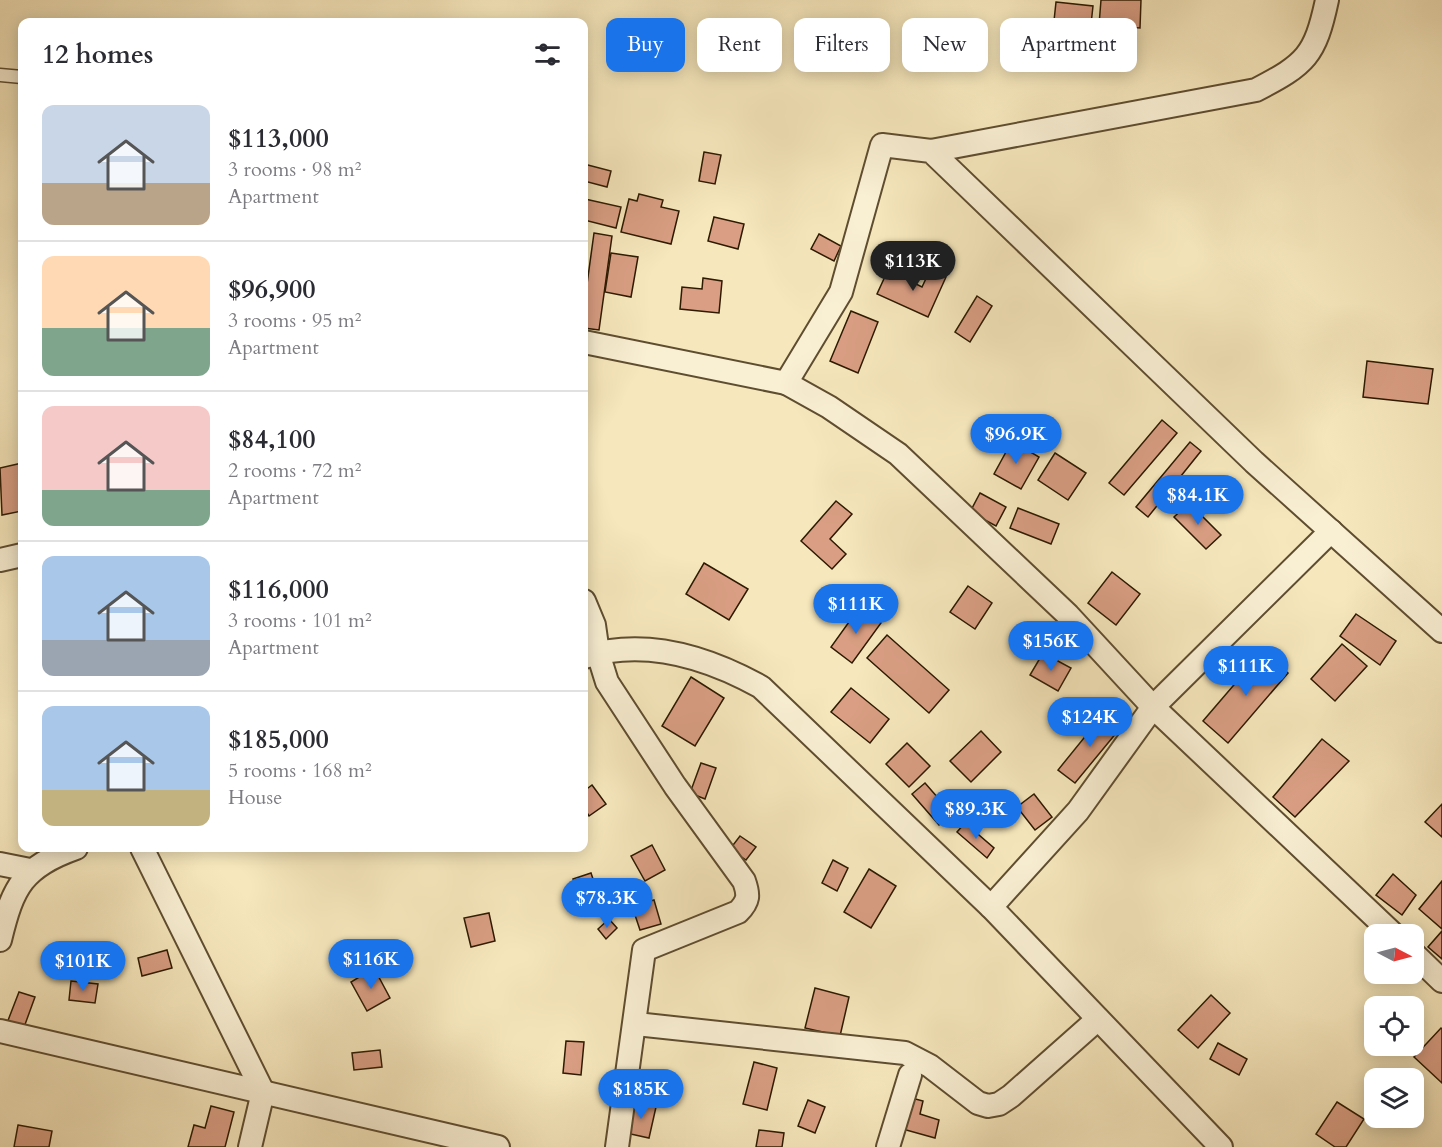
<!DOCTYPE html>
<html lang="en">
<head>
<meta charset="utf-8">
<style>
  :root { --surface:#fff; --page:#f2f2f3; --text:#2b2b33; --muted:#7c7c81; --line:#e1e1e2; --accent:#1a73e8 }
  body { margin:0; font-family:Cardo,serif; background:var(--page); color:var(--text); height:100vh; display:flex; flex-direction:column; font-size:22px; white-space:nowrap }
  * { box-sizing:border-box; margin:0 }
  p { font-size:20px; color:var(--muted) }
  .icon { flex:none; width:33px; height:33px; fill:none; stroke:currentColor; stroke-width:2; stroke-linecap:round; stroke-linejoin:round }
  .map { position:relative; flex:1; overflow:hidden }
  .side { position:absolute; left:18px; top:18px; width:570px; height:834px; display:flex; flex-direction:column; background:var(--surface); border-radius:12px; box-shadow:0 3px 15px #0003 }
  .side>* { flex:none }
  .hud { position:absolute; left:606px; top:18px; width:570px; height:54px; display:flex; gap:12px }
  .needle { width:39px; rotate:96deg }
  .controls { position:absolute; left:1364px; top:924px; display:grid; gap:12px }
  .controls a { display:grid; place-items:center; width:60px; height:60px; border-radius:12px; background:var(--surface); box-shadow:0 3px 15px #0003; font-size:30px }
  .price { position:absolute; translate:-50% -51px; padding:0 14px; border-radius:21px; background:var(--accent); color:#fff; font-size:20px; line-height:39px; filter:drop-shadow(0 2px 3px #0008) }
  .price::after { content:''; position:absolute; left:50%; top:36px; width:18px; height:14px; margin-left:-9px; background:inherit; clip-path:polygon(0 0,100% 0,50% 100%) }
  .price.on { background:#222; color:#fff }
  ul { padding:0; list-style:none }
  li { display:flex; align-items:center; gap:18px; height:150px; padding:0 24px }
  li+li { border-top:2px solid var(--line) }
  li span { display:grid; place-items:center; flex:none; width:168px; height:120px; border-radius:12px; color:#555 }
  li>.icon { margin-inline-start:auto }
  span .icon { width:72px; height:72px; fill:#fffc; stroke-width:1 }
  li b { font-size:26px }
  h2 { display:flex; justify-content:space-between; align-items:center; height:72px; padding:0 24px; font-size:26px }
  .chip { padding:0 21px; border-radius:12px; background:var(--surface); box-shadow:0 3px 15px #0003; font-size:21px; line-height:54px }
  .chip.on { background:var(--accent); color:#fff }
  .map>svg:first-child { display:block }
</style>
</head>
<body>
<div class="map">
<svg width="1442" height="1147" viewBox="0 0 1442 1147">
  <rect width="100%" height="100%" fill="#f6e7bc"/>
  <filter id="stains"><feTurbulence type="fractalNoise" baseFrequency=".00333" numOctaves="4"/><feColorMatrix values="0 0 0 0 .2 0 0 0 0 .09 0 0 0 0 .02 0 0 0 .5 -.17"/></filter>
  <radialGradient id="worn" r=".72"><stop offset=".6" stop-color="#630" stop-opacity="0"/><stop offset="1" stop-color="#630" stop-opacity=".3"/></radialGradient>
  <g fill="#d99e83" stroke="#2d1a01" stroke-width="1.5">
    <polygon points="1101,0 1141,0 1140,28 1099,25"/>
    <polygon points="1056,2 1093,6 1088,52 1051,49"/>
    <polygon points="704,152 721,155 715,184 699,181"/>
    <polygon points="584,164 611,171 607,187 584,181"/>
    <polygon points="639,194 663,200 661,207 679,211 671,244 621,232 629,199 637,201"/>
    <polygon points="585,199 621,207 616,228 584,220"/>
    <polygon points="714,217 744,224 738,249 708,241"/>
    <polygon points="594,233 612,236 599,330 584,328 584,306"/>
    <polygon points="819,234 841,246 834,261 811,249"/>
    <polygon points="611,253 638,257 631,297 605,292"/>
    <polygon points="888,270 922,287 930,270 946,277 928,317 877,294"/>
    <polygon points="703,278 722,281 719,313 680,309 682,287 702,289"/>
    <polygon points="977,296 992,306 970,342 955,332"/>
    <polygon points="851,311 878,322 858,373 830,361"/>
    <polygon points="1367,361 1433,369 1428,404 1363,397"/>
    <polygon points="1162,420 1177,433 1124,495 1109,483"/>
    <polygon points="1012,441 1039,457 1021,489 994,474"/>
    <polygon points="1190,442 1201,451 1148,517 1136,507"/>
    <polygon points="1055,453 1086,473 1068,500 1038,480"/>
    <polygon points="22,463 22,511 2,515 0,468"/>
    <polygon points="980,493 1006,507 996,526 970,512"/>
    <polygon points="836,501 852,514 830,539 846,554 832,569 801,541"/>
    <polygon points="1189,503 1221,535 1206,549 1174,517"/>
    <polygon points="1018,508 1059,524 1051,544 1010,528"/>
    <polygon points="704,563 748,589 729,620 686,594"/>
    <polygon points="1112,572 1140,594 1116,625 1088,603"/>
    <polygon points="968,586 992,603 975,629 950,612"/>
    <polygon points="859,608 881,623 852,663 831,647"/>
    <polygon points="1356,614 1396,641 1380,665 1340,636"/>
    <polygon points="887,635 949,690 929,713 867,658"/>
    <polygon points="1342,644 1367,666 1335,701 1311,679"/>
    <polygon points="1263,651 1288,673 1228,743 1203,721"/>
    <polygon points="1043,653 1071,668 1058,691 1030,675"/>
    <polygon points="691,677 724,698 695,746 662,726"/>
    <polygon points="851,688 889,719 870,743 831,712"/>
    <polygon points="1105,712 1122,726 1075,783 1058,770"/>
    <polygon points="981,731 1001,752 971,782 950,761"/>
    <polygon points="1322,739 1349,761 1295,817 1273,797"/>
    <polygon points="907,743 930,766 909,787 886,764"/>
    <polygon points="701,763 716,768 705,799 690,793"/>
    <polygon points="925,783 952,814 939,825 912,794"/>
    <polygon points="592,785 606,804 589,816 584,808 584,791"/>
    <polygon points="1034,794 1052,817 1035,830 1017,807"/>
    <polygon points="1442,804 1442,837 1425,822"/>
    <polygon points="965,823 994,848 987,858 957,832"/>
    <polygon points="740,836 756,847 746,860 730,849"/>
    <polygon points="652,845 665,870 645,881 631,856"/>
    <polygon points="833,860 848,868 837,891 822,883"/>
    <polygon points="869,869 896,886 871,928 844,912"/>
    <polygon points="591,873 596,888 577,893 573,879"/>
    <polygon points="1393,874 1416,895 1402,915 1376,895"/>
    <polygon points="1442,881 1442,929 1419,909"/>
    <polygon points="654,900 661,924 640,930 632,906"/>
    <polygon points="489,913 495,941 471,947 464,918"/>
    <polygon points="609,919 617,928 606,939 598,929"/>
    <polygon points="1442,931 1442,959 1428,947"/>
    <polygon points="167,950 172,968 142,976 138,958"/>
    <polygon points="374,968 390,998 367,1011 351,982"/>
    <polygon points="71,981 98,984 95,1003 69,1000"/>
    <polygon points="815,988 849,997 840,1036 805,1028"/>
    <polygon points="19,992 35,997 23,1030 7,1023"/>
    <polygon points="1211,995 1230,1013 1198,1048 1178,1030"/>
    <polygon points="1441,1028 1442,1029 1442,1083 1414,1057"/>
    <polygon points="566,1041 584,1042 581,1075 563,1073"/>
    <polygon points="1218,1043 1247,1059 1239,1075 1210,1059"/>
    <polygon points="380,1050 382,1067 354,1070 352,1053"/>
    <polygon points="754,1062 777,1068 767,1110 743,1104"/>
    <polygon points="632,1072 665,1076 663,1096 630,1093"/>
    <polygon points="908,1097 923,1101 920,1114 939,1120 935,1138 899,1128"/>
    <polygon points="808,1100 825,1107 815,1133 798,1126"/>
    <polygon points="633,1102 656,1107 649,1138 626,1133"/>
    <polygon points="1337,1102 1364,1119 1346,1147 1335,1147 1316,1134"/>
    <polygon points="211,1106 234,1112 225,1147 188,1147 194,1125 205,1128"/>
    <polygon points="18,1125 52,1131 49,1147 14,1147"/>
    <polygon points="759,1130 784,1133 782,1147 756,1147"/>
  </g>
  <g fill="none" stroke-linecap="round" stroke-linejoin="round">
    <defs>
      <polyline id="lane" points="0,75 22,77"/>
      <g id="street">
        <path d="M 931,151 L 1256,90 C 1306,64 1315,56 1327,0"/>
        <polyline points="584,342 786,383 829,407 898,454 1068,615 1153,707 1393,934"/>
        <polyline points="786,383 841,292 882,145 931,151 1254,462 1442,631"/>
        <polyline points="0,560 22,555"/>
        <path d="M 584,601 L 594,625 L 598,653 L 607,682 L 675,786 L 744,881 C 749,895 749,901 738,912 L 644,950 L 617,1147"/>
        <path d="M 584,657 C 644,638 707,657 761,687 L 991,907 L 1221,1147"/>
        <polyline points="142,848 263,1092 250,1147"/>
        <polyline points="0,864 30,870"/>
        <polyline points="991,907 1078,811 1153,707 1331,531"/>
        <path d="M 0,940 C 13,886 23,867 76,848"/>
        <polyline points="1413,953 1442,981"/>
        <polyline points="636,1024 905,1053 930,1066 978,1103 988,1106 999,1104 1011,1096 1098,1019"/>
        <polyline points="0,1031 498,1147"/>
        <polyline points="888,1147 910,1075"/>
      </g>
    </defs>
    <use href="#lane" stroke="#5f4d30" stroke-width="15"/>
    <use href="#street" stroke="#5f4d30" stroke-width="26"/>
    <use href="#lane" stroke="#f9efd3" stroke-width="12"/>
    <use href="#street" stroke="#f9efd3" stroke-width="22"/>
  </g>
  <rect width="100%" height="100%" filter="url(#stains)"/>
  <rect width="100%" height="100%" fill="url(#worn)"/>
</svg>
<div class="controls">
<a><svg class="needle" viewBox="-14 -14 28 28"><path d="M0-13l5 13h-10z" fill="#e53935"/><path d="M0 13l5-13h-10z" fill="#7c7c81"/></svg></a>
<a><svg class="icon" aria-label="locate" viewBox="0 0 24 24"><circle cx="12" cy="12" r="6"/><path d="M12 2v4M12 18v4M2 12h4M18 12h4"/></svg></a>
<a><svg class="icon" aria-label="layers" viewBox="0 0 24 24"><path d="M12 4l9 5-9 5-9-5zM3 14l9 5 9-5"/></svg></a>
</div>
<b class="price on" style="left:913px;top:292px">$113K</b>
<b class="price" style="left:1016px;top:465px">$96.9K</b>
<b class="price" style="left:1198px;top:526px">$84.1K</b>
<b class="price" style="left:856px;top:635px">$111K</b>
<b class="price" style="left:1051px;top:672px">$156K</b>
<b class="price" style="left:1246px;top:697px">$111K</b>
<b class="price" style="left:1090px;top:748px">$124K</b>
<b class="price" style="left:976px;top:840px">$89.3K</b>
<b class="price" style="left:607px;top:929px">$78.3K</b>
<b class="price" style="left:371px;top:990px">$116K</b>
<b class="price" style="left:83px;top:992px">$101K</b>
<b class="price" style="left:641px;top:1120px">$185K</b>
<div class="hud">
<a class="chip on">Buy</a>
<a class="chip">Rent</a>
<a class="chip">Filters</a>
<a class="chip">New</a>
<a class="chip">Apartment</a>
</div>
<section class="side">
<h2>12 homes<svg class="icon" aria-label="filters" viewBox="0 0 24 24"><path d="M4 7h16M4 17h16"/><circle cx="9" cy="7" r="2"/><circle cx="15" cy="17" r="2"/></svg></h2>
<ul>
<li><span style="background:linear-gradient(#c9d6e8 65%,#b9a48a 0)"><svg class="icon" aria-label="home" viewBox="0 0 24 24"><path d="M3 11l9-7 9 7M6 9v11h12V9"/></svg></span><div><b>$113,000</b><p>3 rooms · 98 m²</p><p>Apartment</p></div></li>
<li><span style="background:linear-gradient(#ffd9b3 60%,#7fa58c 0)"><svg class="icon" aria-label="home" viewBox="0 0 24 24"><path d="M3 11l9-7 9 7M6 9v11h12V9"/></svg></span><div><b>$96,900</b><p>3 rooms · 95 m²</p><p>Apartment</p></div></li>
<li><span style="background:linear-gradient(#f6c9c9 70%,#7fa58c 0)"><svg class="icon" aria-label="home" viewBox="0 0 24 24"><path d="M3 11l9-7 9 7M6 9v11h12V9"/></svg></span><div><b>$84,100</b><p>2 rooms · 72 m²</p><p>Apartment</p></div></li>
<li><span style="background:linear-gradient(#a9c7e8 70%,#9aa5b1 0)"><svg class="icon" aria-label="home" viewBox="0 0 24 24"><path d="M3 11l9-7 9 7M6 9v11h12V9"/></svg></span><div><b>$116,000</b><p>3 rooms · 101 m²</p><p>Apartment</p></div></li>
<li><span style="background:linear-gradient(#a9c7e8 70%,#c2b280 0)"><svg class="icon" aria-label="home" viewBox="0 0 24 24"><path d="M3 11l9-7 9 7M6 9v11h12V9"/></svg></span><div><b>$185,000</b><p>5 rooms · 168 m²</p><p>House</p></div></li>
</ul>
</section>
</div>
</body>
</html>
